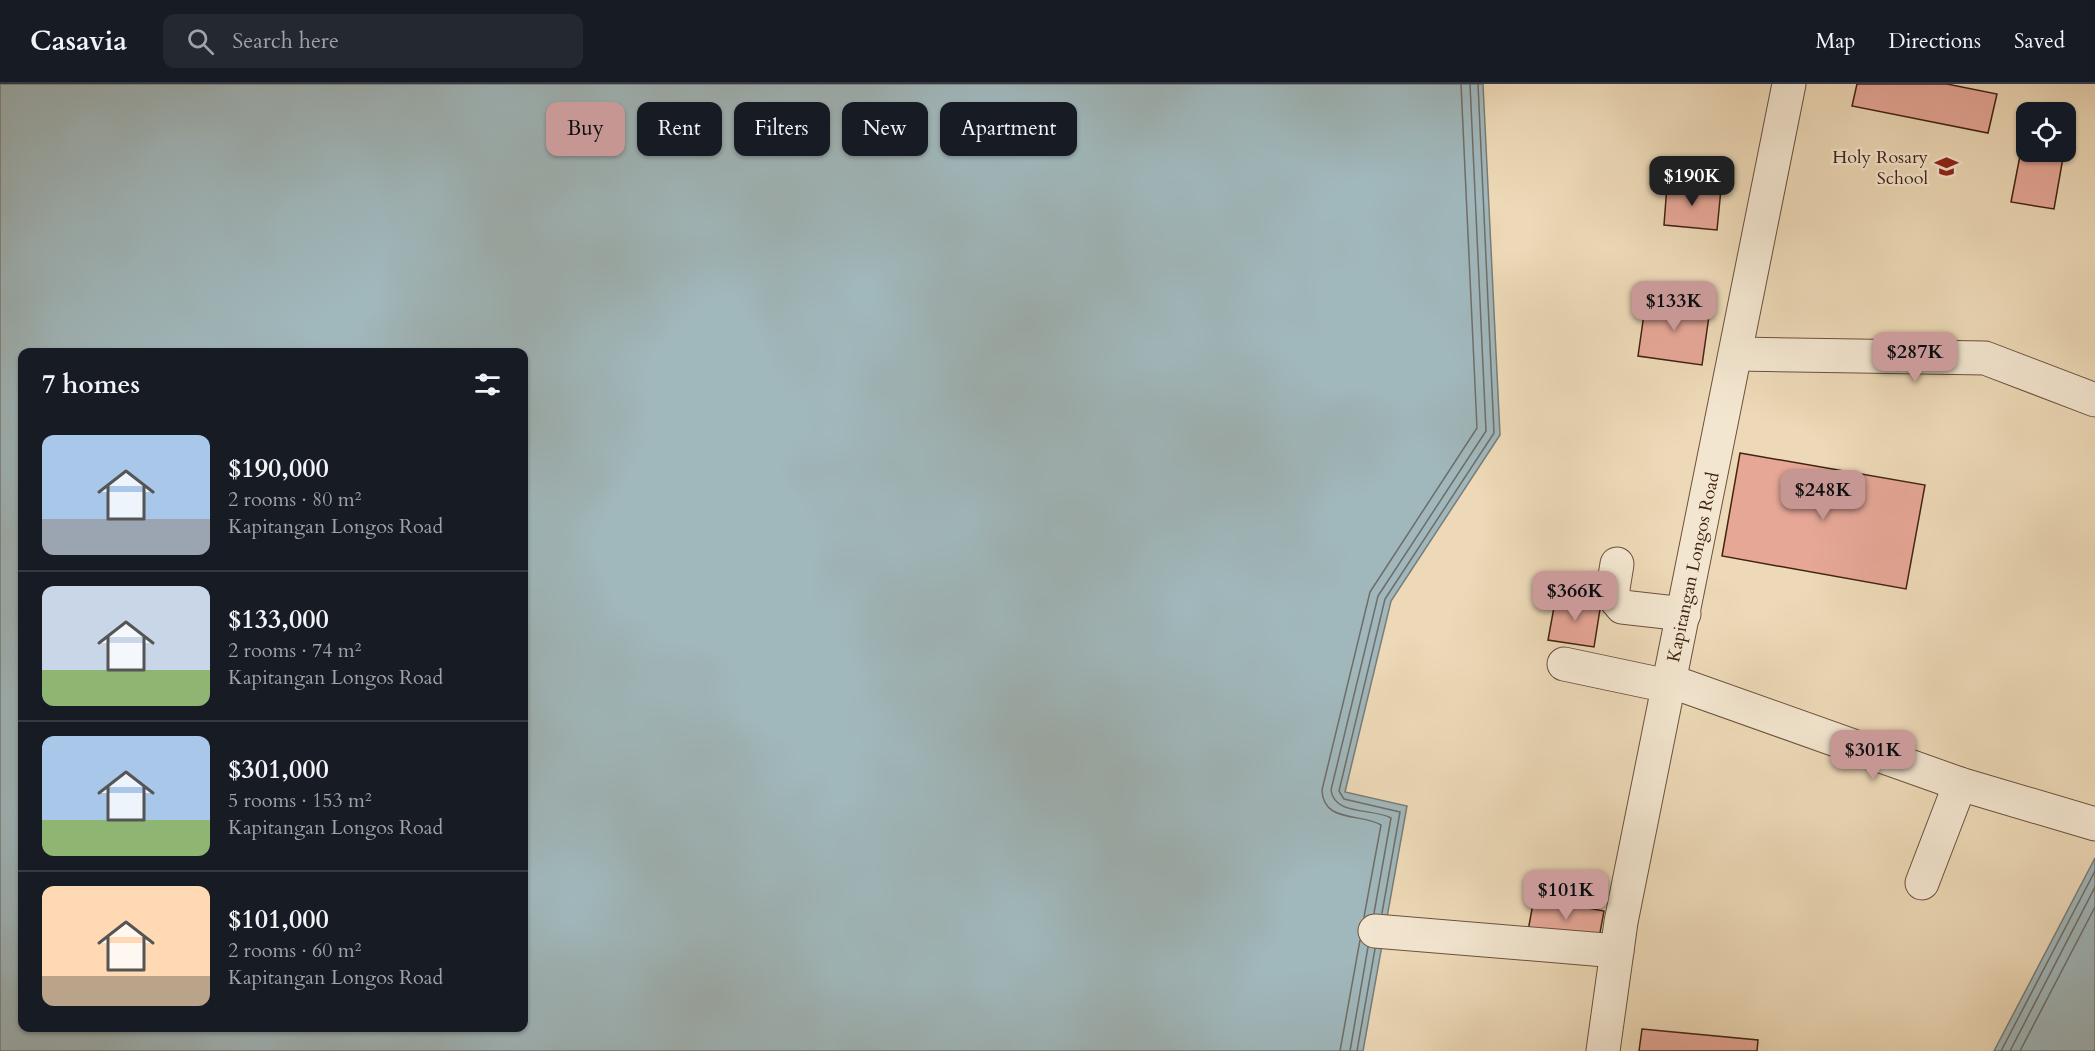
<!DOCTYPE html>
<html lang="en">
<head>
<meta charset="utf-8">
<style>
  :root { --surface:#171b24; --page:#242831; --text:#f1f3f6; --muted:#9ea1a6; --line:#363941; --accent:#c59692 }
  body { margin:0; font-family:Cardo,serif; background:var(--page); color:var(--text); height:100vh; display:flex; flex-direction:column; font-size:22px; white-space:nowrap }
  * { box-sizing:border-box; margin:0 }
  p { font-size:20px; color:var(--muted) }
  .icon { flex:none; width:33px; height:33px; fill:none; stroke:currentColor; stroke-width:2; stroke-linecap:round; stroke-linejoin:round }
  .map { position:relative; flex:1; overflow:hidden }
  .drawer { position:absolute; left:18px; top:264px; width:510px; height:684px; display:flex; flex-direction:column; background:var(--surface); border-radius:12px; box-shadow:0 2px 4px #0004 }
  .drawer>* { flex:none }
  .hud { position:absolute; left:546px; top:18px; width:570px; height:54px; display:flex; gap:12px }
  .buttons { position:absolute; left:2016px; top:18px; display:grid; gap:12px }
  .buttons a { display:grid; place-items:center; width:60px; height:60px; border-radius:12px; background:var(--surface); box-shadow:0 2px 4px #0004; font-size:30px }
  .price { position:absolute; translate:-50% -51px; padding:0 14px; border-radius:12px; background:var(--accent); color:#111; font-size:20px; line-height:39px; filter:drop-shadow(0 2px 3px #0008) }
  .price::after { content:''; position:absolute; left:50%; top:36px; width:18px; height:14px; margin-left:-9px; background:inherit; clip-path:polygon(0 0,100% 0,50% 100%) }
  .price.current { background:#222; color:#fff }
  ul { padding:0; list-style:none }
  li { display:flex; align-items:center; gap:18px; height:150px; padding:0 24px }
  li+li { border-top:2px solid var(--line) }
  li span { display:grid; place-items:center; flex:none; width:168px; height:120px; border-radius:12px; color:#555 }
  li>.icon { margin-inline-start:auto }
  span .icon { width:72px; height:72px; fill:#fffc; stroke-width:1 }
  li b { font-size:26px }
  h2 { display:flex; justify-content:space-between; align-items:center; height:72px; padding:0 24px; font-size:26px }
  .chip { padding:0 21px; border-radius:12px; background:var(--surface); box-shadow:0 2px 4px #0004; font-size:21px; line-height:54px }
  .chip.current { background:var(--accent); color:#111 }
  header { display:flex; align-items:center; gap:36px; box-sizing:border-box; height:84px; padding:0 30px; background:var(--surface); border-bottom:2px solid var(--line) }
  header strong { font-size:28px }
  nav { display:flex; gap:33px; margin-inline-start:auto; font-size:21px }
  .search { width:420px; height:54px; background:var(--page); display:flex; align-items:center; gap:15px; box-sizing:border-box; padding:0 21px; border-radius:12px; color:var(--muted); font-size:22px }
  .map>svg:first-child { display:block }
</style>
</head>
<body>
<header>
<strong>Casavia</strong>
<div class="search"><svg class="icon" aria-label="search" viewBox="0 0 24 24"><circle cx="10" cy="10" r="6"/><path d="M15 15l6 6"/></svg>Search here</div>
<nav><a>Map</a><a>Directions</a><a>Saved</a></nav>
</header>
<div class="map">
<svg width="2095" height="967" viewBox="0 0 2095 967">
  <rect width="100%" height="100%" fill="#edd9b7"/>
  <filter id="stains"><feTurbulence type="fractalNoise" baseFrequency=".00333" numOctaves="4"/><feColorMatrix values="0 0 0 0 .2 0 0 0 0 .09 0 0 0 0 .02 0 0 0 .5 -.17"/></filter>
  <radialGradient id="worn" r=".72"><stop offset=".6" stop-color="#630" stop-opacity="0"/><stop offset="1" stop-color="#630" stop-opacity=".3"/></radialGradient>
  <g fill="#a0b7bb" stroke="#7a7c78" stroke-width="1.5" fill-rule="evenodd">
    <path d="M 0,0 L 1483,0 L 1500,351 L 1391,517 L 1345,708 L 1407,722 L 1363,967 L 0,967 ZM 22,268 L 524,268 L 524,944 L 22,944 Z"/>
    <polygon points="2095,774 2095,967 1994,967"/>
  </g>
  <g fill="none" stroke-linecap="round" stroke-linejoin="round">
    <g stroke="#706d67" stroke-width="1.5">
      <path d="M 1374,829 L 1391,734 C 1374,724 1334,732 1331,706 L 1378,512 L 1486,347 L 1470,0"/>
      <polyline points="1382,829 1400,728 1344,715 1339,707 1385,515 1494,349 1478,0"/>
      <path d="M 1364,833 L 1381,741 C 1361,729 1323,739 1322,706 L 1370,508 L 1477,344 L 1461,0"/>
      <polyline points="1340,967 1360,856"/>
      <polyline points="1350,967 1368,863"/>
      <polyline points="1357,967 1375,865"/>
      <polyline points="2001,967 2095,787"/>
      <polyline points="2010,967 2095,803"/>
      <polyline points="2020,967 2095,823"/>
    </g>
  </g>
  <g fill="#e6a797" stroke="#412313" stroke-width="1.5">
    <polygon points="1857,0 1947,0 1997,10 1988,49 1852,22"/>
    <polygon points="2030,21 2071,28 2066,60 2066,28 2029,28"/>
    <polygon points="2026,41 2026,68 2064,68 2054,125 2011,118"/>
    <polygon points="1667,101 1721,105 1717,146 1664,141"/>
    <polygon points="1646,216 1710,225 1702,281 1638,272"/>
    <polygon points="1740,369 1925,401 1906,505 1722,472"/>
    <polygon points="1556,512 1601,519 1594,563 1548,556"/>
    <polygon points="1534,814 1604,827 1598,860 1528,847"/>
    <polygon points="1642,945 1758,956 1757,967 1639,967"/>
  </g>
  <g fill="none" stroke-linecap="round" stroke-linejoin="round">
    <defs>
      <g id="minor">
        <polyline points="1737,270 1985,274 2095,316"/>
        <polyline points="1617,480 1612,511 1622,523 1684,530"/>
        <polyline points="1564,580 1668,602"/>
        <polyline points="1670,597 1960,700 2095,740"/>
        <polyline points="1922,799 1960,700"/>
        <polyline points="1375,847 1617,867"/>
        <polyline points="1603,967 1621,838 1789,0"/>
      </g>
    </defs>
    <use href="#minor" stroke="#6c503c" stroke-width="35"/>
    <use href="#minor" stroke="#f3e6d0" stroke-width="33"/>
  </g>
  <defs>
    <symbol id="school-bare" viewBox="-9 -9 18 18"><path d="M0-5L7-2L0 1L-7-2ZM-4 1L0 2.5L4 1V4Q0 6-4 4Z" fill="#8f2418" stroke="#f3e6d0" stroke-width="2.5" paint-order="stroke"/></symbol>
  </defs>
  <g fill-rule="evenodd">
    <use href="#school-bare" x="1930" y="66" width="33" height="33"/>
  </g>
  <g text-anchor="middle" stroke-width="4.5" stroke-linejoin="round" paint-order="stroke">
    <g font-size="18" fill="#412313" stroke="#f3e6d0" text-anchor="end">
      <text x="1928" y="79">Holy Rosary<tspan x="1928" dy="21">School</tspan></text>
    </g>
    <g font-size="18" fill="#412313" stroke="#f3e6d0">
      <text transform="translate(1693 483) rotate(-78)" y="6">Kapitangan Longos Road</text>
    </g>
  </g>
  <rect width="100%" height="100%" filter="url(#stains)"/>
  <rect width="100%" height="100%" fill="url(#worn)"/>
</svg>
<div class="buttons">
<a><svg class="icon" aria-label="locate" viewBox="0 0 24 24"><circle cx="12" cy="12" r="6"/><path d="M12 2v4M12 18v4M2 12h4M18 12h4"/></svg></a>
</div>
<b class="price current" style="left:1692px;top:123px">$190K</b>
<b class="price" style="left:1674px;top:248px">$133K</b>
<b class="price" style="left:1915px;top:299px">$287K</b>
<b class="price" style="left:1823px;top:437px">$248K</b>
<b class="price" style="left:1575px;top:538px">$366K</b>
<b class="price" style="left:1873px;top:697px">$301K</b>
<b class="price" style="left:1566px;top:837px">$101K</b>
<div class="hud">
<a class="chip current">Buy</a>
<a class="chip">Rent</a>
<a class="chip">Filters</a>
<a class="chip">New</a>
<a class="chip">Apartment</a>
</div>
<section class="drawer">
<h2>7 homes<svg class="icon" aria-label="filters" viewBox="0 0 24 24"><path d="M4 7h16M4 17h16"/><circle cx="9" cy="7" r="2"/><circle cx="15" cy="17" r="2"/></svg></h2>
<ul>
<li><span style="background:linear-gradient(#a9c7e8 70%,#9aa5b1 0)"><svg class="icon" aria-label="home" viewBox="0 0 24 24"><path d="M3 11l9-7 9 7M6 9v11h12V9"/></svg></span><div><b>$190,000</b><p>2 rooms · 80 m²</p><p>Kapitangan Longos Road</p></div></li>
<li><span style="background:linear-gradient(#c9d6e8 70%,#8fb573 0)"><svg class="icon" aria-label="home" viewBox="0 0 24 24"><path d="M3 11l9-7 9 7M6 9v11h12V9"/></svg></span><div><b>$133,000</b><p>2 rooms · 74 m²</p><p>Kapitangan Longos Road</p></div></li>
<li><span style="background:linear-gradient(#a9c7e8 70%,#8fb573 0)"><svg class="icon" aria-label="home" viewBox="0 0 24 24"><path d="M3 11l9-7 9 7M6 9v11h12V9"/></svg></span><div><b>$301,000</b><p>5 rooms · 153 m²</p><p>Kapitangan Longos Road</p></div></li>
<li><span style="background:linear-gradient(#ffd9b3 75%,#b9a48a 0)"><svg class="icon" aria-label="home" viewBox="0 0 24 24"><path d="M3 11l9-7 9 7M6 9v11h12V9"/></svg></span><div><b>$101,000</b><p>2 rooms · 60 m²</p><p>Kapitangan Longos Road</p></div></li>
</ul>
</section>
</div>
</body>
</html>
